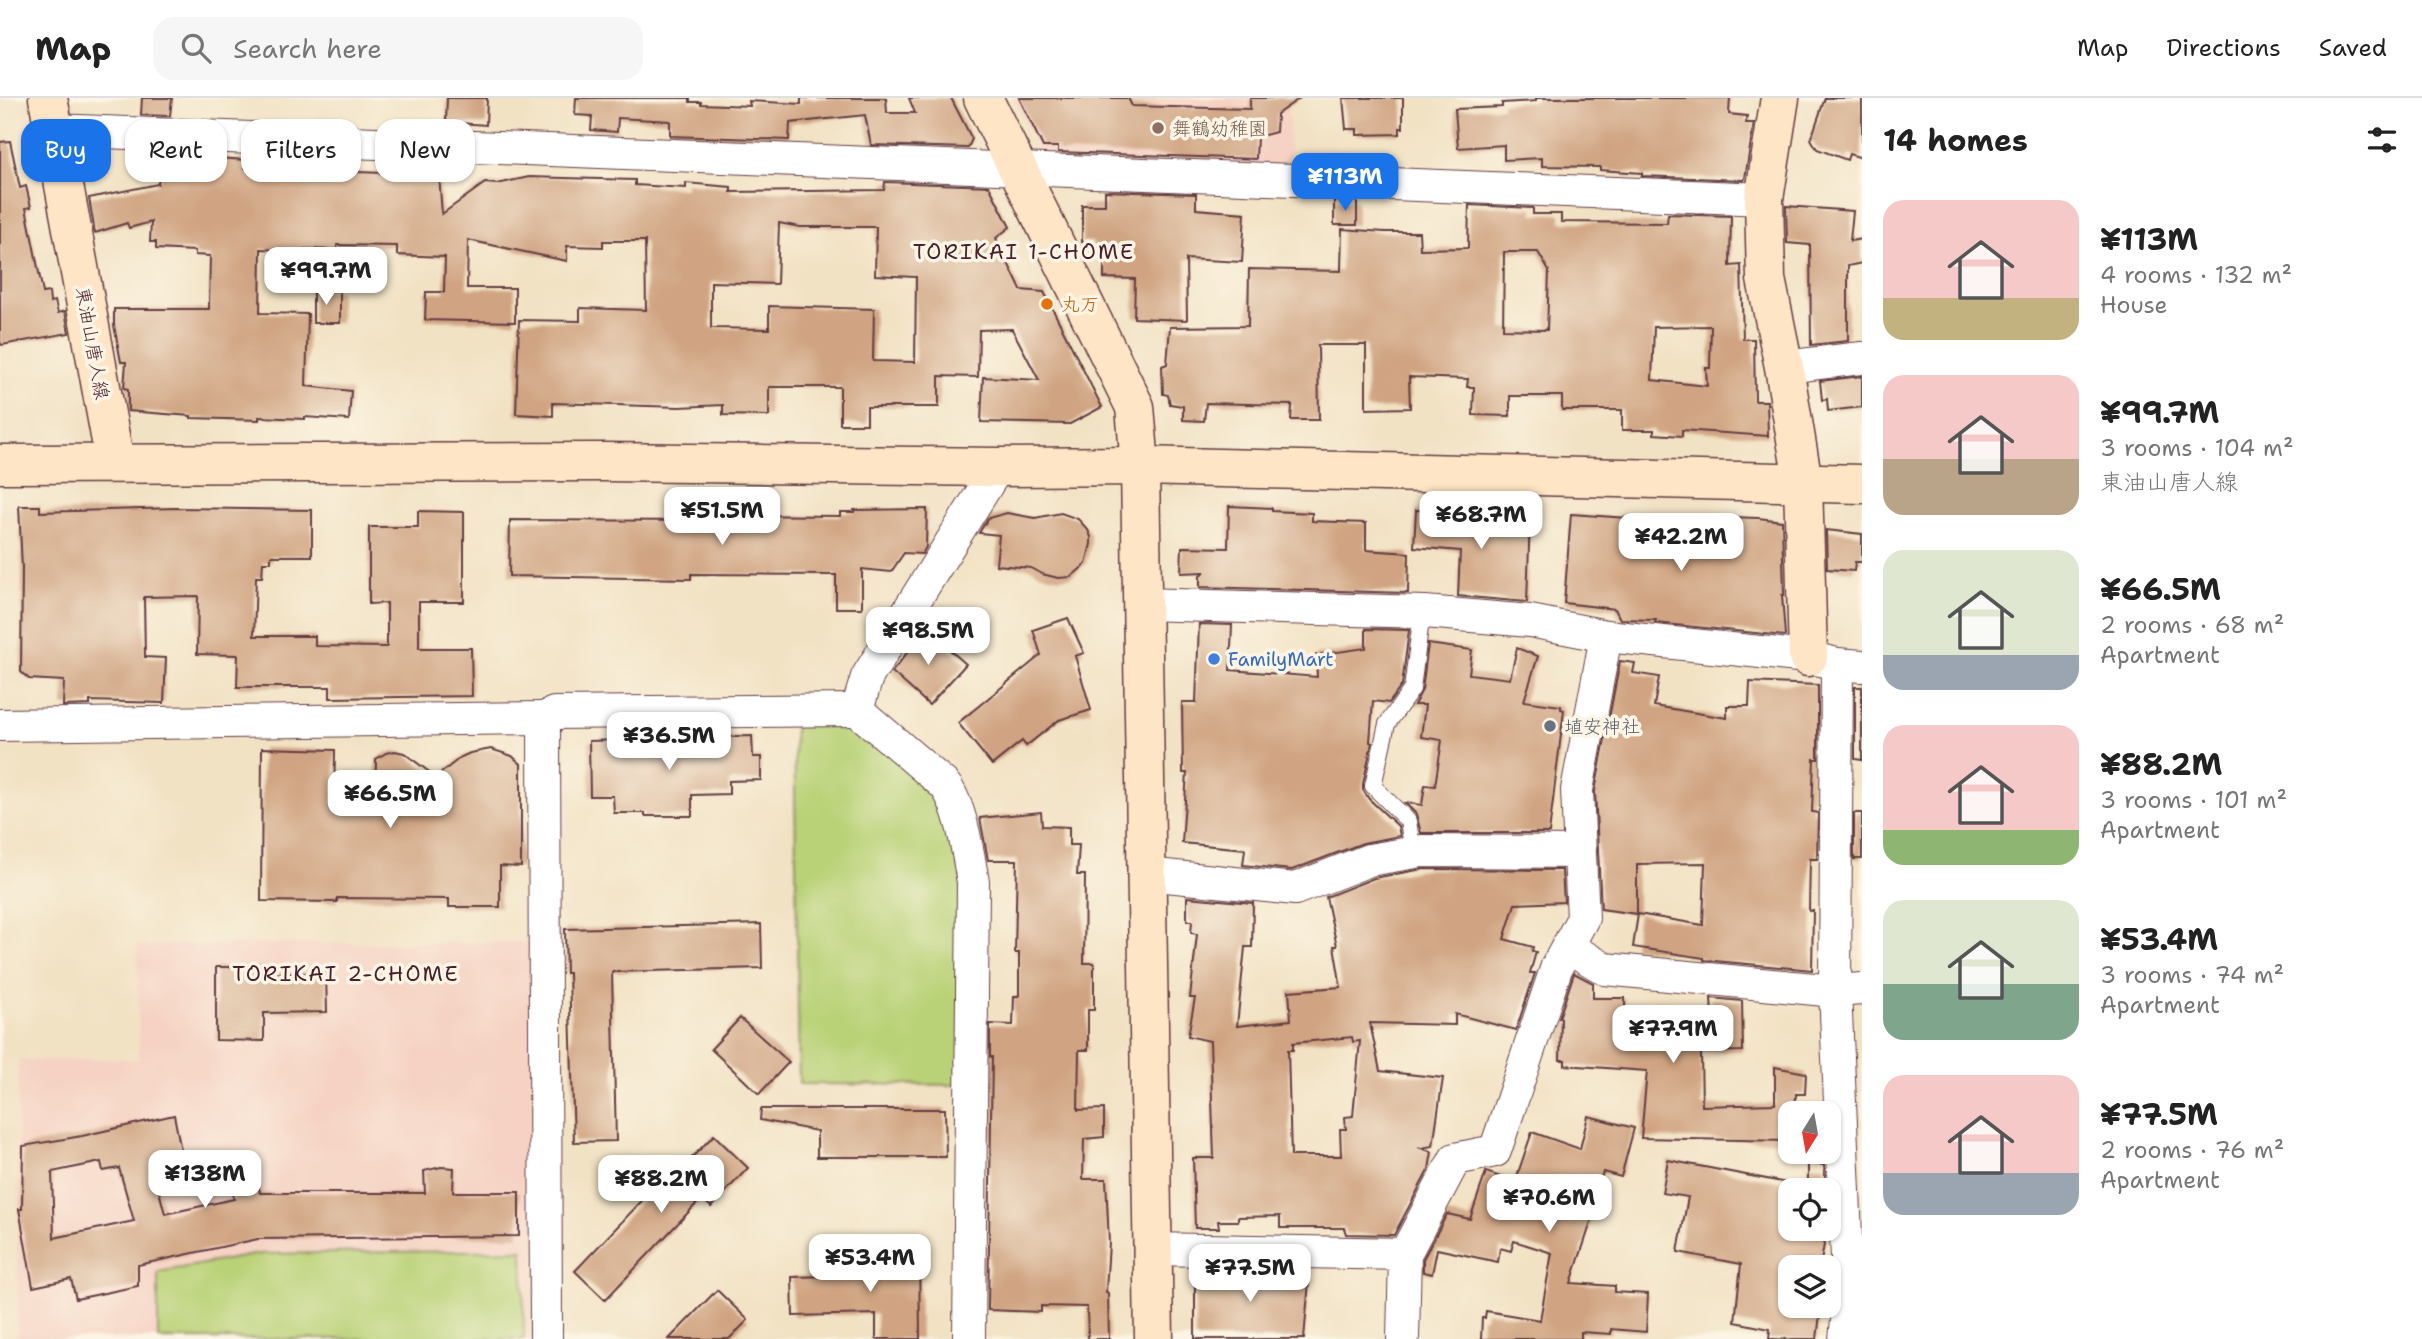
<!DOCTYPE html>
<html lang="en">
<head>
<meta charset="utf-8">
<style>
  :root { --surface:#fff; --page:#f6f6f6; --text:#222; --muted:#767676; --line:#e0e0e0; --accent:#1a73e8 }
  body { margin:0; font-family:"Shantell Sans","Klee One",sans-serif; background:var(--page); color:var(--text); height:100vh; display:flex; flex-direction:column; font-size:26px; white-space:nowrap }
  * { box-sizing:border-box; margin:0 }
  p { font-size:23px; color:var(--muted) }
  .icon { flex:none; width:38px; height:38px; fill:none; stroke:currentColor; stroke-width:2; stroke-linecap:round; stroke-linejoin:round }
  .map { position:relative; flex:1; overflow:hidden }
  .panel { display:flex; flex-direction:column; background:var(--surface); width:560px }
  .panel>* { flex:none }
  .hud { position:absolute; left:21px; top:21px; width:665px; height:63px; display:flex; gap:14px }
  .needle { width:46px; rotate:191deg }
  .buttons { position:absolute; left:1778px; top:1003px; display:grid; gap:14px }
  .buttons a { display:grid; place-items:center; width:63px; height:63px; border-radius:14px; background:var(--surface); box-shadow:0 2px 5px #0004; font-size:35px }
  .price { position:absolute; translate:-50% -60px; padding:0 16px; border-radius:14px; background:#fff; color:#222; font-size:23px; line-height:46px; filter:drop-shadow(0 2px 4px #0008) }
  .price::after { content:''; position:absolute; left:50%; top:42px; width:21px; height:16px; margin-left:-10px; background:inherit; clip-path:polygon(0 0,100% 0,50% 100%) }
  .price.selected { background:var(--accent); color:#fff }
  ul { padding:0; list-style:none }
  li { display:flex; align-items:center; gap:21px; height:175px; padding:0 21px }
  li span { display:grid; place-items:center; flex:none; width:196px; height:140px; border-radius:21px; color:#555 }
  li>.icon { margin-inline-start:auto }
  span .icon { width:84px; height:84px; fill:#fffc; stroke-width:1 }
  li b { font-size:30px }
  h2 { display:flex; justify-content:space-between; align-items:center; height:84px; padding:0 21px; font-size:30px }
  .pill { padding:0 24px; border-radius:21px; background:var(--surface); box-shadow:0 2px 5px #0004; font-size:24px; line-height:63px }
  .pill.selected { background:var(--accent); color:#fff }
  header { display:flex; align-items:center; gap:42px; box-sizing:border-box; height:98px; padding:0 35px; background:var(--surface); border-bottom:2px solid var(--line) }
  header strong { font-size:33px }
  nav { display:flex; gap:38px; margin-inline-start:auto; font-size:24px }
  .search { width:490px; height:63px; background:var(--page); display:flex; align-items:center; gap:18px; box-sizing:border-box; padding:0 24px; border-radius:21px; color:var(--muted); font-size:26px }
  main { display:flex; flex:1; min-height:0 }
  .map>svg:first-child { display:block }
</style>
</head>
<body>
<header>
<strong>Map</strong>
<div class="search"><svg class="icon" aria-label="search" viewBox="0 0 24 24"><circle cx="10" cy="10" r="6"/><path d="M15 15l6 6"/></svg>Search here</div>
<nav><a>Map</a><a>Directions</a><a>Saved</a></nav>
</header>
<main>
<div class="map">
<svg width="1862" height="1241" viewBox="0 0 1862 1241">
  <rect width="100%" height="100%" fill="#fcf5e5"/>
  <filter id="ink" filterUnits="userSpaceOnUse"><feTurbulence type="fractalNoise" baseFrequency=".0143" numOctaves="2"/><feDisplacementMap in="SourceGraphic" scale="14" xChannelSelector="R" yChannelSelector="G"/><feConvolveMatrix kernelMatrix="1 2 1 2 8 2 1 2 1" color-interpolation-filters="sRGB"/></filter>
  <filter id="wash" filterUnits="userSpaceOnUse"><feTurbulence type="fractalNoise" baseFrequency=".00686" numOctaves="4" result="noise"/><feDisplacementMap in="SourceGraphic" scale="28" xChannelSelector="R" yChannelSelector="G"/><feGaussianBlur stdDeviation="1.57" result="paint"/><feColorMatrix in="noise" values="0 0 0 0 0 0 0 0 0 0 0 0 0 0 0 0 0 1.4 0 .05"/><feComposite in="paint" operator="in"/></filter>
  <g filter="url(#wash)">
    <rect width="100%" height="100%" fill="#f2e2c4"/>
    <g fill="#f5d2c3">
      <polygon points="1013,0 1288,0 1290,69 1042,60"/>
      <polygon points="532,844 535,1241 17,1241 18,962 139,961 137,847"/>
    </g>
    <g fill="#b9d277" stroke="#827851" stroke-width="2">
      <polygon points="853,620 946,699 962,765 965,987 799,986 794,621"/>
      <polygon points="523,1152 524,1241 158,1241 158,1174 259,1156"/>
    </g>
    <g id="blocks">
      <g fill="#d0a482" fill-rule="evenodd">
        <polygon points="142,0 172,0 170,18 141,17"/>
        <polygon points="447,0 487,0 486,27 446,24"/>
        <polygon points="576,0 690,0 690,4 701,4 701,6 750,8 749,3 801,6 801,0 886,0 887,15 915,15 909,0 951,0 972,41 968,50 871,47 865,17 790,25 789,42 670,38 670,23 618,20 617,34 591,32 592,18 575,17"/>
        <polygon points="1019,0 1128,0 1132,8 1250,11 1250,0 1300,0 1277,16 1276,34 1257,39 1256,61 1058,54 1058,49 1043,49"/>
        <polygon points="1343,0 1403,0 1403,30 1400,30 1400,36 1357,37 1357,31 1346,31"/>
        <polygon points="1536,0 1730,0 1729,16 1747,18 1746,25 1754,25 1745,80 1744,82 1642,78 1642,75 1600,72 1600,69 1542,68 1542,60 1504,62 1504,47 1458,50 1455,11 1502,9 1502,5 1536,3"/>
        <polygon points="1825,0 1862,0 1862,60 1849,56 1847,62 1817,51 1811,41"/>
        <polygon points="10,43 20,90 26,88 31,109 26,110 43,195 49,194 50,204 55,203 58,215 65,213 69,235 2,247 0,245 0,44"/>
        <path d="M 161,56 L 245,62 L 245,70 L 439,77 L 442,116 L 485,85 L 497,86 L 529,79 L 635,82 L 635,87 L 686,90 L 686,85 L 731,89 L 731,94 L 884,92 L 885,84 L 989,88 L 1010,129 L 996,140 L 1021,192 L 1044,194 L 1102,309 L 1070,326 L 981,324 L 983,279 L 1039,282 L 1012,231 L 979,232 L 978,279 L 939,278 L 939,309 L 867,309 L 867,326 L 840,326 L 840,289 L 769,289 L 769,318 L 723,317 L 723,307 L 679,309 L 553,305 L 553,318 L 516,316 L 519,222 L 580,223 L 580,210 L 646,212 L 645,143 L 603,143 L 603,149 L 567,148 L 567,163 L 468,142 L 467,190 L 515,190 L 515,224 L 425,222 L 426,194 L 444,194 L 445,159 L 397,157 L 397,148 L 337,147 L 337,152 L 305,151 L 305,153 L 261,151 L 260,215 L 308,216 L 306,288 L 351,293 L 349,322 L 305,319 L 305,321 L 259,319 L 259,322 L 191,320 L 191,318 L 128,313 L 128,291 L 124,290 L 126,264 L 121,264 L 114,227 L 114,211 L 209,211 L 210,158 L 195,157 L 195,153 L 156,151 L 156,144 L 150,144 L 151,124 L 129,130 L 127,125 L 95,135 L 89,100 L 158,86 ZM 779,125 L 800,129 L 876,129 L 875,177 L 916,179 L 915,264 L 873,263 L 874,211 L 769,208 L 769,231 L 711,230 L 711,184 L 777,186 Z"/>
        <polygon points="1105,93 1196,96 1196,111 1245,115 1242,164 1186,161 1187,222 1134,220 1135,181 1104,180 1104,156 1093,156 1093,144 1082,144 1082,107 1105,107"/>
        <polygon points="1334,102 1357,103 1357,127 1334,127"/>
        <path d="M 1469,107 L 1533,110 L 1533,116 L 1561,116 L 1561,124 L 1667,125 L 1668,116 L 1731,118 L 1730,168 L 1741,167 L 1743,241 L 1754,241 L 1755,303 L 1767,303 L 1768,338 L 1682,332 L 1682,338 L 1654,336 L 1654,332 L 1622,332 L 1622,312 L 1562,312 L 1562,298 L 1510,298 L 1510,318 L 1473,317 L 1474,289 L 1467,289 L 1468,281 L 1409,279 L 1410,310 L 1366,311 L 1366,247 L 1318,247 L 1319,322 L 1291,322 L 1292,307 L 1206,305 L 1204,323 L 1183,322 L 1183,308 L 1170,306 L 1168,297 L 1163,296 L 1162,268 L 1167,266 L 1170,229 L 1248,228 L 1249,171 L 1341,173 L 1342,131 L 1385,134 L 1419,134 L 1420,151 L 1468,150 ZM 1504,154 L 1538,154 L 1549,173 L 1547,232 L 1503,231 ZM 1711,228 L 1710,270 L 1706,270 L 1707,288 L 1652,282 L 1654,229 Z"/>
        <polygon points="1786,108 1853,113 1850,143 1862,141 1862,165 1848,168 1848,243 1811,247 1810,147 1787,145"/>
        <rect x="313" y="193" width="27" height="32"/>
        <polygon points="1862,278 1862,309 1828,313 1827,301 1822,302 1820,283"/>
        <polygon points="19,408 40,408 40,414 176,410 312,412 312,458 271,458 271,464 263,464 262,479 256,479 254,538 315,538 315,548 387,549 387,505 369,506 369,429 418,429 418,413 464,414 464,504 419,504 419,550 471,550 472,598 330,600 330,589 237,589 238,557 197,556 198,498 144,499 145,559 166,560 164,605 90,603 90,607 63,608 64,583 29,581 21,574 22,470"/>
        <polygon points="1229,408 1272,410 1272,413 1312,415 1312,423 1366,425 1366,452 1409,455 1408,495 1200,489 1200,477 1205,474 1181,475 1182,449 1228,450"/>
        <polygon points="927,411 926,449 922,456 904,455 891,474 862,471 862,510 836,510 836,477 691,476 691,481 509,478 510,422 707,423 707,417 840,418 840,414 854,414 854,412"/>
        <polygon points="1416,412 1530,419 1527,504 1458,498 1460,453 1414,449"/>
        <polygon points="1007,415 1035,420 1061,415 1078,421 1088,432 1091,439 1091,446 1086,466 1071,479 1058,480 1042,476 1031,470 996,467 999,437 979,435 988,420"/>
        <polygon points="1571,416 1642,421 1641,437 1701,441 1702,418 1758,420 1782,423 1784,497 1782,497 1785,538 1655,525 1656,522 1620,521 1615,511 1564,505"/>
        <polygon points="1826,432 1862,436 1862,464 1855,464 1854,473 1827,471"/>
        <polygon points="1068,520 1084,555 1075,558 1091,612 1059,622 1026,648 1022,643 992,667 958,625 1041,557 1033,532"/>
        <polygon points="1199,526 1232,527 1230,572 1317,579 1316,557 1366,550 1366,531 1409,532 1402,587 1389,605 1373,603 1370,644 1372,645 1363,686 1363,692 1369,701 1398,728 1400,738 1363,745 1292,772 1243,767 1245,751 1182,745 1187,675 1183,675 1182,604 1196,604"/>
        <polygon points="926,531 966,566 929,607 892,574"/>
        <polygon points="1428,546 1472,552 1469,576 1510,581 1517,550 1538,558 1524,603 1561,608 1561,611 1564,612 1549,735 1421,735 1416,716 1405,705 1422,707 1425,687 1435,688 1442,642 1421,639 1425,607 1414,607 1422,592"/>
        <polygon points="1620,563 1635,565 1633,575 1659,579 1654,608 1727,620 1727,608 1749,608 1750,584 1818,587 1818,661 1814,661 1812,714 1818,715 1817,761 1810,761 1809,813 1813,812 1812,872 1704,862 1704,860 1633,849 1638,816 1703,827 1705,765 1637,766 1637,816 1601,811 1595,693"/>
        <polygon points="1855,589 1862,589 1862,662 1855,661"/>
        <polygon points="752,638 753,659 761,659 761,682 729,683 729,696 692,697 692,718 645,718 645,715 614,715 613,698 590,698 589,643"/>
        <polygon points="262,650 335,652 334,707 375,708 376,661 386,655 395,653 404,655 436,679 461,659 470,655 491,651 512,658 521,666 521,769 500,768 500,809 449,809 449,801 337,800 337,804 261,803"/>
        <polygon points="1041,714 1042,728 1069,729 1069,747 1079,747 1077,777 1085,777 1084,865 1094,865 1094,912 1088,912 1088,952 1079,952 1078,1012 1104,1011 1104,1039 1084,1041 1083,1081 1106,1081 1109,1145 1106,1194 1108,1195 1109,1241 1088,1241 1087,1209 1041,1208 1041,1214 988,1212 992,959 990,959 990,926 1013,927 1014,898 1019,898 1019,855 1015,855 1017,762 988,762 980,720"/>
        <rect x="1854" y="715" width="8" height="46"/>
        <path d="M 1423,771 L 1562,772 L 1564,804 L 1515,806 L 1504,841 L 1533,849 L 1532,853 L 1536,854 L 1530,875 L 1535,875 L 1516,932 L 1455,916 L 1455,927 L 1370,925 L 1380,973 L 1443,980 L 1433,1048 L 1421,1050 L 1432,1054 L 1429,1071 L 1394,1137 L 1346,1136 L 1344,1130 L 1280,1130 L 1280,1118 L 1238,1119 L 1238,1123 L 1218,1123 L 1219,1130 L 1195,1130 L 1193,1060 L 1214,1060 L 1210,943 L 1188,938 L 1195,900 L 1190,900 L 1197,836 L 1191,835 L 1192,823 L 1187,823 L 1187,799 L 1253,805 L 1252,849 L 1245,849 L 1237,928 L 1291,922 L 1289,893 L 1341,889 L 1334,848 L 1337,848 L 1326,799 L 1374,780 ZM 1352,939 L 1353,944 L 1360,943 L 1353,1018 L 1345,1019 L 1346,1031 L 1340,1031 L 1341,1058 L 1291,1058 L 1288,952 L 1293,952 L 1293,945 Z"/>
        <polygon points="761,826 762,870 612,874 616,1043 574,1044 569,875 566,875 565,831"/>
        <polygon points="216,869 265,869 264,876 326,875 327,914 264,915 264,943 216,942"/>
        <polygon points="1574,875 1593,885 1593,900 1625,900 1625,915 1712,917 1711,900 1742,903 1743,953 1701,954 1702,1008 1775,1006 1775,969 1806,975 1805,996 1796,996 1795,1015 1790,1015 1790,1043 1641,1040 1647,973 1565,967 1565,962 1560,962 1561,920 1559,920"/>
        <polygon points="740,920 789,964 759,996 711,951"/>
        <polygon points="761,1011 945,1011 946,1059 817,1059 817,1033 760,1022"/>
        <path d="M 174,1017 L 184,1068 L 154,1074 L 165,1116 L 234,1101 L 230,1083 L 256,1077 L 260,1095 L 425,1095 L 424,1073 L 441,1069 L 454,1070 L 453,1094 L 519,1094 L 519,1138 L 258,1141 L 138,1167 L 138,1188 L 76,1201 L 71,1181 L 33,1189 L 19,1111 L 22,1111 L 23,1048 L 82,1038 ZM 101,1064 L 103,1073 L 119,1070 L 134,1123 L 54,1140 L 52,1074 Z"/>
        <polygon points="1588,1018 1634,1030 1621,1079 1603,1074 1589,1116 1593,1118 1571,1185 1615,1188 1615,1194 1648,1196 1646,1234 1611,1231 1611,1236 1581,1234 1581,1241 1481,1241 1482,1220 1485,1220 1486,1213 1540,1222 1552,1155 1514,1143 1511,1153 1500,1150 1498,1164 1437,1151 1432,1176 1423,1174 1423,1161 1447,1116 1470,1121 1486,1074 1515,1084 1532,1034 1580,1051"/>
        <polygon points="714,1037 748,1070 711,1109 702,1100 605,1202 575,1173 675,1068 680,1072"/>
        <polygon points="1668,1062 1808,1089 1808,1066 1824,1067 1826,1092 1790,1092 1790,1130 1827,1130 1820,1169 1790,1169 1790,1208 1821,1208 1817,1241 1769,1241 1770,1231 1735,1224 1741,1166 1678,1154 1688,1099 1662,1095"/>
        <polygon points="919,1147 920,1241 876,1241 876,1216 793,1218 792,1179 875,1177 875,1148"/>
        <polygon points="1195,1170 1307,1172 1305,1183 1309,1183 1304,1241 1195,1241"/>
        <polygon points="717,1192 748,1222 729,1241 669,1241"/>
      </g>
    </g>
  </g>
  <g filter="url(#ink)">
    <use href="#blocks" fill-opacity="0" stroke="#633c42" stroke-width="2"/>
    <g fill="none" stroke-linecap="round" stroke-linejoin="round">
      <defs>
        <polyline id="lane" points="1413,754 1408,723 1373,688 1387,626 1412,591 1422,514"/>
        <g id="street">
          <polyline points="54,32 1764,101"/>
          <polyline points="1784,269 1862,260"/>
          <polyline points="1141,506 1425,514 1530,523 1606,538 1808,559 1837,566 1862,568"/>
          <polyline points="1837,566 1835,893 1849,1204 1845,1241"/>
          <polyline points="544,620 554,615 857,612"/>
          <polyline points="0,627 544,620 546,1241"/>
          <polyline points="1146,776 1295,791 1369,762 1422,753 1579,754"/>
          <polyline points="1568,849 1605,871 1835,893 1862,891"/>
          <polyline points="1152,1151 1405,1156"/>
          <path d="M 969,1241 L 973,784 C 968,756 962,710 945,687 L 857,612 L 867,579 L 998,369"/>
          <polyline points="1403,1241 1405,1156 1455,1061 1495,1053 1557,868 1583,820 1577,692 1606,538"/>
        </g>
        <g id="secondary">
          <polyline points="48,0 115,365"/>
          <polyline points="983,0 1135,309 1140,368 1154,1241"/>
          <polyline points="1780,0 1764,101 1766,181 1784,269 1803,384 1808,559"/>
          <polyline points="0,366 605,364 998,369 1140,368 1862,386"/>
        </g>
      </defs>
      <use href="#lane" stroke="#633c42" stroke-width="18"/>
      <use href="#street" stroke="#633c42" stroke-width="34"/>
      <use href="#secondary" stroke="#633c42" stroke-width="41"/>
      <use href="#lane" stroke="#fff" stroke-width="16"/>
      <use href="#street" stroke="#fff" stroke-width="32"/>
      <use href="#secondary" stroke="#fee5c5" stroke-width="38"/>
    </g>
  </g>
  <circle fill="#8d6e63" stroke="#fcf5e5" stroke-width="2.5" cx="1158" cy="30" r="7"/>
  <circle fill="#e8710a" stroke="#fcf5e5" stroke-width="2.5" cx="1047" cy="206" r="7"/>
  <circle fill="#3f7fe0" stroke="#fcf5e5" stroke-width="2.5" cx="1214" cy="561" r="7"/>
  <circle fill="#6b7280" stroke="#fcf5e5" stroke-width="2.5" cx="1550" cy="628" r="7"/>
  <g text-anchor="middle" stroke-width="7" stroke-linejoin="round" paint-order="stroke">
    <g font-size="19" fill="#785e54" stroke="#fcf5e5" text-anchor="start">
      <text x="1172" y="37">舞鶴幼稚園</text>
    </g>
    <g font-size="19" fill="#c56008" stroke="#fcf5e5" text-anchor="start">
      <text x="1061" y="213">丸万</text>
    </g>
    <g font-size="19" fill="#4a1f2b" stroke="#fcf5e5">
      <text transform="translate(93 245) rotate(80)" y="7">東油山唐人線</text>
    </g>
    <g font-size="19" fill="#366cbe" stroke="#fcf5e5" text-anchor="start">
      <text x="1228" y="568">FamilyMart</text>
    </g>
    <g font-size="19" fill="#5b616d" stroke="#fcf5e5" text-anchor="start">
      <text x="1564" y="635">埴安神社</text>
    </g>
    <g font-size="21" letter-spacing="2" fill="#4a1f2b" stroke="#fcf5e5">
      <text x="1024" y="161">TORIKAI 1-CHOME</text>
      <text x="346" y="883">TORIKAI 2-CHOME</text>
    </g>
  </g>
</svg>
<div class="buttons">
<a><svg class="needle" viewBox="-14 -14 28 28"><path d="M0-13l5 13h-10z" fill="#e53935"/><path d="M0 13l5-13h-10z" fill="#767676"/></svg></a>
<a><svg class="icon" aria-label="locate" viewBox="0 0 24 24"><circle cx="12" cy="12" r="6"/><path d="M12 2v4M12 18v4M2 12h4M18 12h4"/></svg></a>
<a><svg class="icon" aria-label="layers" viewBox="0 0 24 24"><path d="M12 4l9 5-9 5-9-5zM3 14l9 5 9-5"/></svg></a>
</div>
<b class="price selected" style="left:1345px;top:115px">¥113M</b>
<b class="price" style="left:326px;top:209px">¥99.7M</b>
<b class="price" style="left:722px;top:449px">¥51.5M</b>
<b class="price" style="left:1481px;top:453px">¥68.7M</b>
<b class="price" style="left:1681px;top:475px">¥42.2M</b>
<b class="price" style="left:928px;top:569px">¥98.5M</b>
<b class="price" style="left:669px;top:674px">¥36.5M</b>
<b class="price" style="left:390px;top:732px">¥66.5M</b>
<b class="price" style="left:1673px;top:967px">¥77.9M</b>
<b class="price" style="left:205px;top:1112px">¥138M</b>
<b class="price" style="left:661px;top:1117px">¥88.2M</b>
<b class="price" style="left:1549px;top:1136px">¥70.6M</b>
<b class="price" style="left:870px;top:1196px">¥53.4M</b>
<b class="price" style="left:1250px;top:1206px">¥77.5M</b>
<div class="hud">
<a class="pill selected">Buy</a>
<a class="pill">Rent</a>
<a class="pill">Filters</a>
<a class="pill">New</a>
</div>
</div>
<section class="panel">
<h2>14 homes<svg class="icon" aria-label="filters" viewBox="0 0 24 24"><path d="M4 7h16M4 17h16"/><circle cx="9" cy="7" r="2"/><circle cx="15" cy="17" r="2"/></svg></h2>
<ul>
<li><span style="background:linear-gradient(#f6c9c9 70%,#c2b280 0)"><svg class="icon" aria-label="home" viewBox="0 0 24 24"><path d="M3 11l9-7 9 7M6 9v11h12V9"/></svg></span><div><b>¥113M</b><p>4 rooms · 132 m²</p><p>House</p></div></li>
<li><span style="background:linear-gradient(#f6c9c9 60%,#b9a48a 0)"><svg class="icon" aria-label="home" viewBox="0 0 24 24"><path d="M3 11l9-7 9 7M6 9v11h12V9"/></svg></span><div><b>¥99.7M</b><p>3 rooms · 104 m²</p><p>東油山唐人線</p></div></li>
<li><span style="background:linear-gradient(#dfe7d0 75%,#9aa5b1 0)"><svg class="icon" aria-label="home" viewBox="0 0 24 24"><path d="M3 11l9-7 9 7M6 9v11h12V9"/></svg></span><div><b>¥66.5M</b><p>2 rooms · 68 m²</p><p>Apartment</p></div></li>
<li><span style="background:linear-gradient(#f6c9c9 75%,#8fb573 0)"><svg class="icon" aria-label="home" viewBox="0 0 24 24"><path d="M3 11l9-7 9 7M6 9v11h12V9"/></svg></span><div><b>¥88.2M</b><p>3 rooms · 101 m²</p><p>Apartment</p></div></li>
<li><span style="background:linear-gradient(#dfe7d0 60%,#7fa58c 0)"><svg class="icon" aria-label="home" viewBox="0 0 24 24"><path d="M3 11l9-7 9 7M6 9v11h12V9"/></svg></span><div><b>¥53.4M</b><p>3 rooms · 74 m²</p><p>Apartment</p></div></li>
<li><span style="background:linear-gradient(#f6c9c9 70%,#9aa5b1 0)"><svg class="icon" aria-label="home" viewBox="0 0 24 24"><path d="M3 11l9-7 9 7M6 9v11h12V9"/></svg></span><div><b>¥77.5M</b><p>2 rooms · 76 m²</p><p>Apartment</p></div></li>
</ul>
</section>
</main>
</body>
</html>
